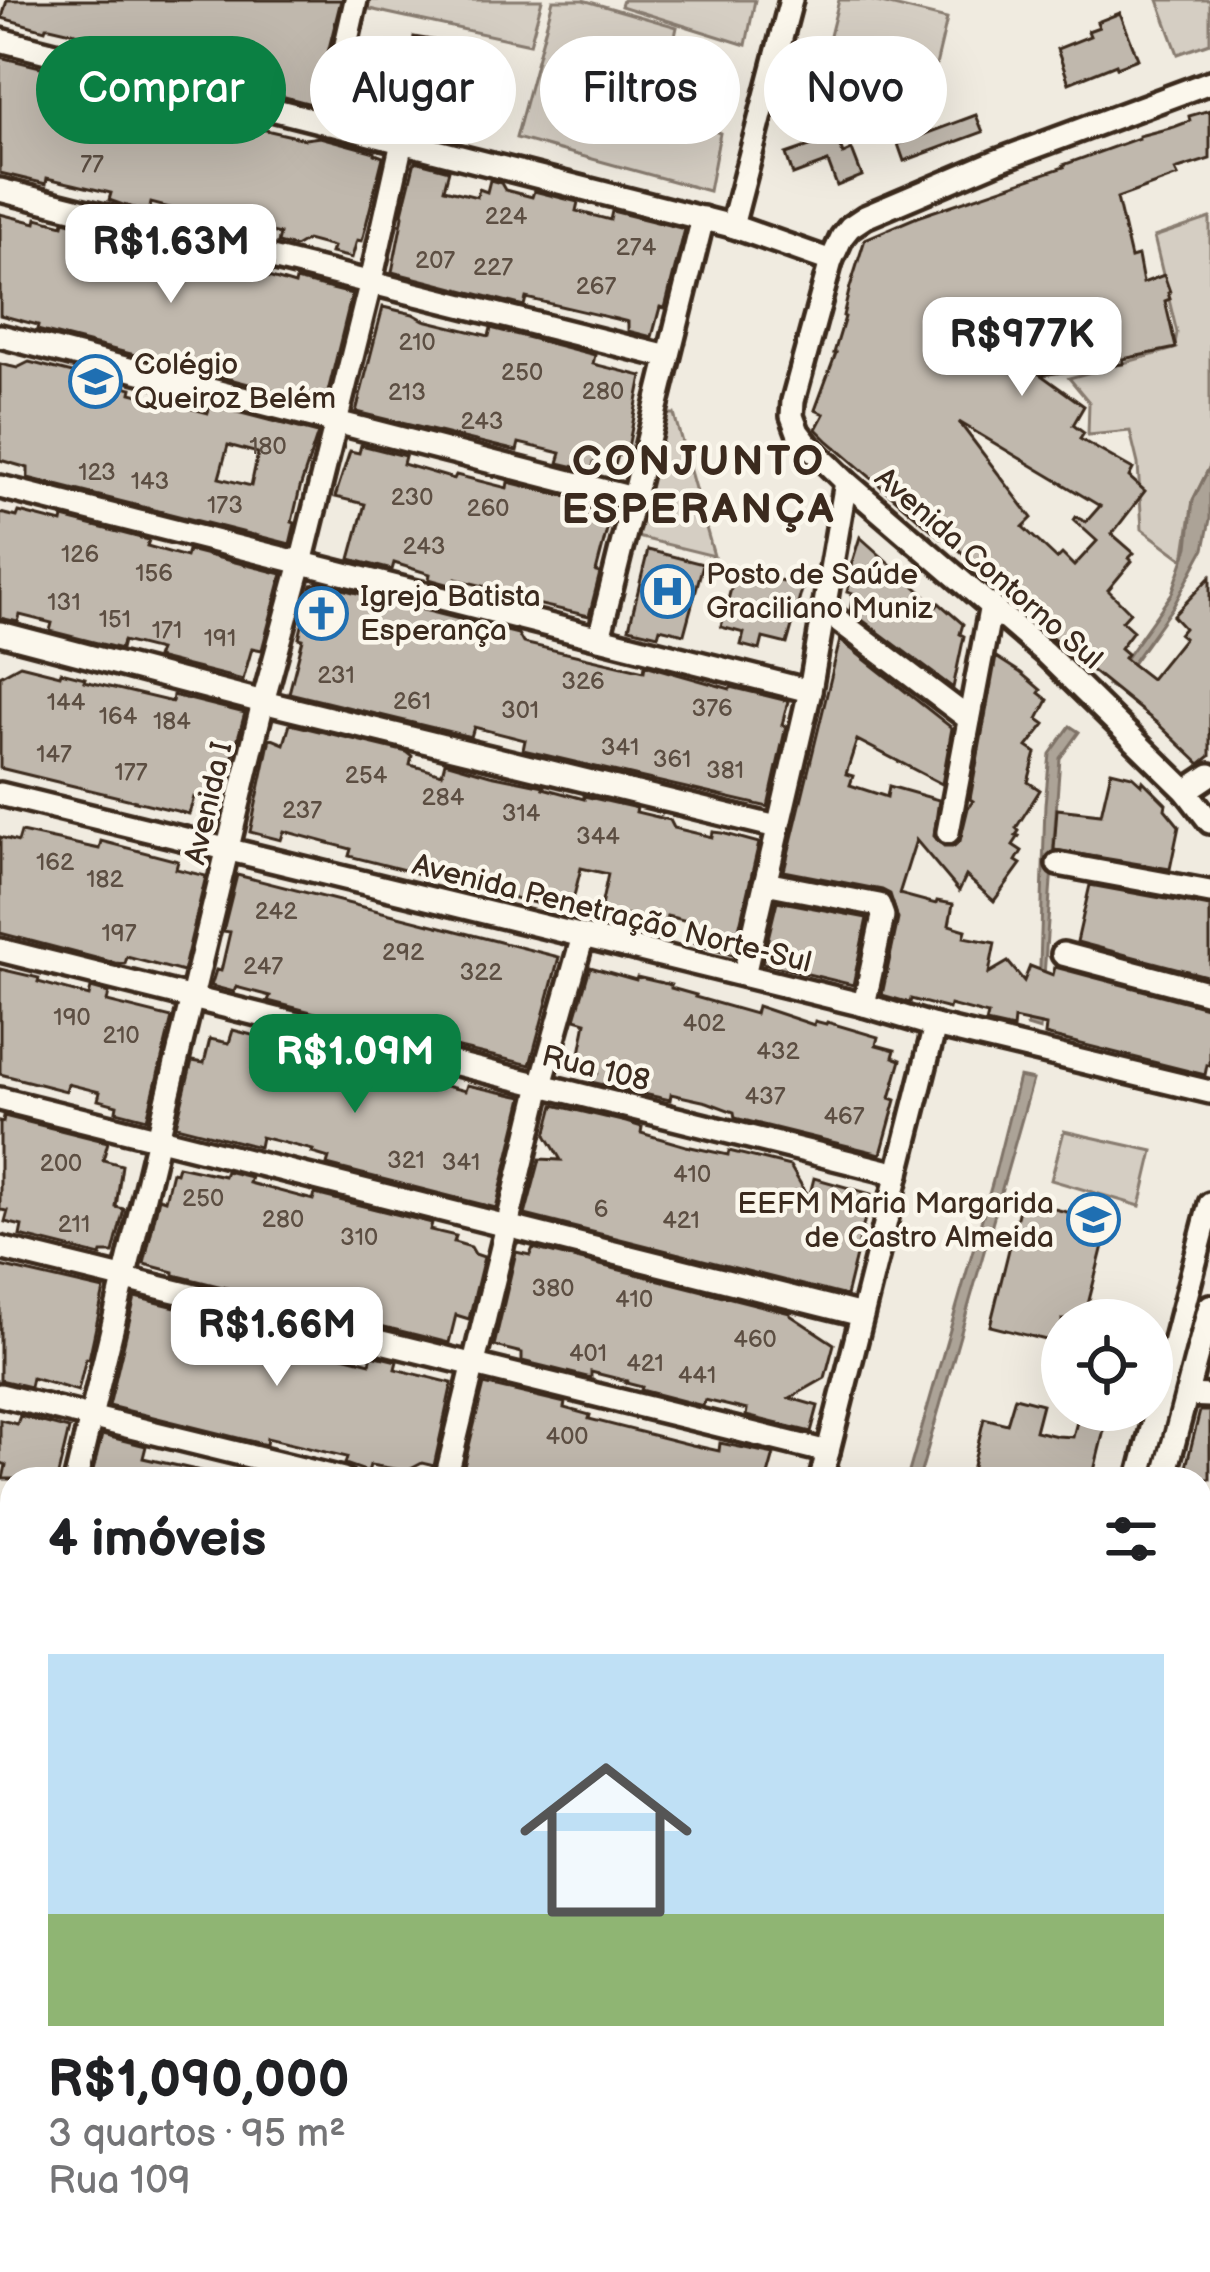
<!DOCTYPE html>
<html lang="pt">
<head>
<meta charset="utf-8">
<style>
  :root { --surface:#fff; --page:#f6f6f6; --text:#202124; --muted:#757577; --accent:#0b8043 }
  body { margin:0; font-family:"Balsamiq Sans",sans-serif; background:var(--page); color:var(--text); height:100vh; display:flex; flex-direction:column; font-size:45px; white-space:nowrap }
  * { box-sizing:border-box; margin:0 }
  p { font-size:39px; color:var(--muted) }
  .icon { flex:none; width:66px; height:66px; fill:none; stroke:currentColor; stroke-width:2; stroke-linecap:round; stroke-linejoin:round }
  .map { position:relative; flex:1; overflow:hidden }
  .panel { position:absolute; left:0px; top:1467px; width:1212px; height:807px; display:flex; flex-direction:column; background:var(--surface); border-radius:36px 36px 0 0; box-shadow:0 12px 48px #0002 }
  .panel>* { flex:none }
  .banner { position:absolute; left:36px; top:36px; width:1140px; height:108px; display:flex; gap:24px }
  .fabs { position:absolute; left:1041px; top:1299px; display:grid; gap:24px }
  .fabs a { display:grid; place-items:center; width:132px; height:132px; border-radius:50%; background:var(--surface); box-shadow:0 12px 48px #0002; font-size:60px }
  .price { position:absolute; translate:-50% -102px; padding:0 27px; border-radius:24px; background:#fff; color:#222; font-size:39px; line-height:78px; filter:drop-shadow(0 3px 6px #0008) }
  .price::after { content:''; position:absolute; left:50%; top:72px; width:36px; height:27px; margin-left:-18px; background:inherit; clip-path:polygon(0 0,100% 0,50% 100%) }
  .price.current { background:var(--accent); color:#fff }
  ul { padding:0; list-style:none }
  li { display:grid; align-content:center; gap:24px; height:636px; padding:0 48px }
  li span { display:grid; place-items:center; height:372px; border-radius:0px; color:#555 }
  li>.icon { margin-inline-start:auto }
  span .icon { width:216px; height:216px; fill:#fffc; stroke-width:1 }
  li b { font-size:51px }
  h2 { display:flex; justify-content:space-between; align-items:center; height:144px; padding:0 48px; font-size:51px }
  .chip { padding:0 42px; border-radius:54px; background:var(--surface); box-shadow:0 12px 48px #0002; font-size:42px; line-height:108px }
  .chip.current { background:var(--accent); color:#fff }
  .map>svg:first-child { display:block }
</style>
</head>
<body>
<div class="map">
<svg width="1210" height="2272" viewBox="0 0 1210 2272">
  <rect width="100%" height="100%" fill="#f0ebe0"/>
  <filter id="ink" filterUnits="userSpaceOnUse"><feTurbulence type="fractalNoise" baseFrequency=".00833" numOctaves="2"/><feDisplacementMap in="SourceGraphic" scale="24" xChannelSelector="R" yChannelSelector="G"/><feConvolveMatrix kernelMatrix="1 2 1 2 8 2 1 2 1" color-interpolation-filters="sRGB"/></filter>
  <g filter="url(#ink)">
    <g fill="#d5cec3" stroke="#887c70" stroke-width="3">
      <polygon points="367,0 542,0 530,44 365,8"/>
      <polygon points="553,0 583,0 677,27 664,88 690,97 683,120 720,133 709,191 516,138"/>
      <polygon points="623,0 755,0 746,45 621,6"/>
      <polygon points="839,0 869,0 947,19 934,74 827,48"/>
      <polygon points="1158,0 1210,0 1210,43 1178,54"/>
      <polygon points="1210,218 1210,466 1193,500 1184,560 1142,529 1138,464 1130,431 1088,435 1089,402 1069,378 1174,349 1177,333 1154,237"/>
      <polygon points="666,414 674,414 714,556 637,537"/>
      <polygon points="1064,1131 1153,1151 1140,1206 1051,1180"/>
      <polygon points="1200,1961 1210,1962 1210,2272 1122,2272 1124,2262 1200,2262"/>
    </g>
    <g fill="#aca397" stroke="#7f7367" stroke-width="3">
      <polygon points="1210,466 1210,519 1204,549 1174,605 1114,689 1107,685 1172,593 1188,547 1193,500"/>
      <polygon points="1070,726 1079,732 1060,758 1040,1030 1027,1026 1040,967 1045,804 1050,754"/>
      <polygon points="1019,1077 1033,1080 919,1479 907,1479 992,1184"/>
    </g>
    <g fill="#c0b8ad" stroke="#3b2a1e" stroke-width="3" fill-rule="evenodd">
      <polygon points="7,0 341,0 315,105 258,90 255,85 103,51 106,40 50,27 46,27 45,30 2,18"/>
      <polygon points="1120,13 1138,59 1117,67 1116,64 1069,83 1057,49 1090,36 1088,31 1099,27 1097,22"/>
      <polygon points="414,37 490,50 483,91 407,78"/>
      <polygon points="683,45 727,57 715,99 672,88"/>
      <polygon points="0,57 125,88 124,94 149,100 175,106 176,101 202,108 200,115 305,139 320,137 375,152 375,154 383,157 362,241 357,240 352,258 331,253 333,247 307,240 295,247 278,243 280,234 239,225 237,232 191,221 193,214 151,203 149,212 123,205 109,200 111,193 73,184 47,178 46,184 0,173"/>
      <path d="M 1210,110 L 1210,159 L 1175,170 L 1178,176 L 1117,198 L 1131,258 L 1138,256 L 1143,283 L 1164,275 L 1170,292 L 1168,293 L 1170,299 L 1165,301 L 1176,348 L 1123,359 L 1123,364 L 1041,375 L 1084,406 L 1073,425 L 1084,433 L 1080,439 L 1133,469 L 1129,477 L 1145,491 L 1112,534 L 1134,553 L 1129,558 L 1132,561 L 1108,590 L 1130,612 L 1122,621 L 1133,631 L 1120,648 L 1127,654 L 1124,658 L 1151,679 L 1184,638 L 1179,634 L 1184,628 L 1173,616 L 1210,577 L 1210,756 L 1200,764 L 1158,724 L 1048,635 L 1050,633 L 1005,594 L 1007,591 L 984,569 L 982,571 L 957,548 L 942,537 L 941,538 L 828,441 L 816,429 L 824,414 L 815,410 L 836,353 L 834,353 L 845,317 L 843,316 L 850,287 L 865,239 L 917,217 L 1064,167 L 1063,165 L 1139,138 L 1139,136 L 1174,127 L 1190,121 L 1189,116 ZM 959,422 L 1100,506 L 1086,522 L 1076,517 L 1074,520 L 1097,541 L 1074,566 L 1062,554 L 1057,559 L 1023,527 L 1032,518 Z"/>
      <polygon points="828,112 843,154 852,150 862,176 837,186 828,162 793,175 786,154 821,142 812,118"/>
      <polygon points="976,115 983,132 904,161 898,144"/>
      <polygon points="415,161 449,170 444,189 477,197 479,189 487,192 490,180 501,183 505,190 532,197 534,191 578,202 576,211 610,220 612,211 685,229 665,308 660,307 652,337 628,331 628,322 616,319 526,298 524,306 392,272 403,216 402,213"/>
      <polygon points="0,214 36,223 37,218 63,225 64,221 141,241 140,246 149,248 148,250 178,258 180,251 295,285 296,280 352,294 325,404 218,376 223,369 176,359 174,365 37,330 38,325 0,315"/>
      <polygon points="383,307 413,314 424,320 489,336 491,328 595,355 593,364 642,376 628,448 624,447 622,456 618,455 614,469 594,463 592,471 558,463 561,453 519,443 517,451 356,412"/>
      <path d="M 29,362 L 132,388 L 131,393 L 208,413 L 210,405 L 318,433 L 300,488 L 292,522 L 295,523 L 290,544 L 28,478 L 28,468 L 0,460 L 0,364 L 17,368 ZM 228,445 L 258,453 L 251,486 L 219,478 Z"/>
      <polygon points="361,445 405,456 403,464 454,479 456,475 507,488 508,482 586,501 584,507 611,514 596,572 600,573 589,616 497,595 499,590 456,579 454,586 429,579 430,574 394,563 392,570 350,559 365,504 335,497 350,451 359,453"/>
      <polygon points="19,512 62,523 63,518 149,540 147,546 186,557 188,550 282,574 262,650 252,648 243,680 156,658 159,650 123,641 121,649 50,631 52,623 20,615 18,622 0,618 0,513 17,517"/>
      <polygon points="860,537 937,606 939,603 963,624 960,634 964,636 953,688 850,611 853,594 847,592 852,574 849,572"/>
      <polygon points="648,550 703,564 684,634 660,628 658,635 629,628"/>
      <polygon points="736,569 803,586 787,644 763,638 760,650 741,645 744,633 721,627"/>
      <polygon points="318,583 518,634 523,643 644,671 645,665 730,689 731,687 788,701 782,725 786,726 768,807 523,750 525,740 474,727 471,737 289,693 303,639 299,638 312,585"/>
      <polygon points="840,640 952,728 942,784 857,740 846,774 853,776 850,785 887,797 889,786 939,800 934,836 944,846 954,846 960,841 968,808 973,801 970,799 996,657 1021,673 1041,690 1039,693 1048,700 1038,719 1045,724 1027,747 1036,753 1028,782 1040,790 1016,828 1019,831 1016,835 1019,836 1013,845 1022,851 1016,861 1021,864 994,901 966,876 959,891 916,840 899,894 936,904 937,901 953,904 949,925 966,930 964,937 995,943 989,973 1008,962 1024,981 1030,966 1053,975 1055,967 1210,1008 1210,1066 1207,1065 1205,1075 1045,1035 1046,1026 1014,1019 1013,1029 986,1023 988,1015 950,1005 949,1009 911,999 910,1003 882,995 898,919 890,894 882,890 784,871"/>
      <polygon points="20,665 60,675 61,672 85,678 84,681 172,702 173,695 245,713 221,799 214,797 213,802 194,797 189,814 0,768 0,676"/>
      <polygon points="290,724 407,752 412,756 410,765 442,774 445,762 490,775 544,786 543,788 584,799 584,796 637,808 636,812 670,820 674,828 712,837 713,832 722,833 759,843 733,955 695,944 700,924 667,916 665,924 628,915 625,926 598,920 608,874 581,868 570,912 349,856 351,849 284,831 281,840 250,832 270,738 284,744"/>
      <polygon points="1111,771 1132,776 1142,785 1143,781 1166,804 1165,809 1179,826 1170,869 1054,850 1057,809 1101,814"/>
      <polygon points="21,832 99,849 101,841 178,861 176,869 206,876 183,972 127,957 125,964 115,963 0,933 0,837 18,842"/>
      <polygon points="237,875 559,957 530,1065 397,1033 398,1030 346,1014 344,1019 327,1016 268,1001 270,996 236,987 234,992 211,986 216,970 221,971 230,932 223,931"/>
      <polygon points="1090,885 1210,907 1210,977 1077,942"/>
      <polygon points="777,901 867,918 853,985 762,963"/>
      <polygon points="590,967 636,980 637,977 671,985 671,988 696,995 695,997 755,1014 757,1006 814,1025 815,1021 826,1024 827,1022 878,1037 876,1045 895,1050 893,1057 901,1060 890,1098 896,1100 881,1154 735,1118 734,1112 707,1102 671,1094 670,1100 591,1082 597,1074 577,1069 586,1022 575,1019"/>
      <polygon points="0,969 39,978 38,982 89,996 91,988 109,993 107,1002 172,1018 147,1119 116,1111 117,1105 98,1100 100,1092 68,1084 66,1091 0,1074"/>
      <polygon points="233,1030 362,1064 363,1059 423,1075 422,1080 465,1091 467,1085 523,1097 496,1208 327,1165 329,1158 312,1153 313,1150 261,1137 259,1147 176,1126 192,1061 204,1063 210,1039 229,1043"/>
      <polygon points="554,1105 626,1122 642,1127 641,1133 686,1146 728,1155 729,1151 790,1166 809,1198 814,1178 871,1194 846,1296 525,1215 540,1159 561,1160 546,1135"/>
      <polygon points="4,1116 108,1142 103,1160 122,1165 116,1207 124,1209 113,1253 102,1253 101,1256 20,1236 22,1226 5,1222 8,1211 0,1210 0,1121 3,1122"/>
      <polygon points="178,1166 224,1176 226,1171 251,1177 249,1183 313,1200 315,1194 432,1223 430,1230 456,1236 454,1242 471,1247 475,1254 484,1257 469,1319 456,1315 449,1343 174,1275 174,1272 144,1264 159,1198 165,1200 172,1172 176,1173"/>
      <polygon points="1021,1201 1109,1222 1084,1320 1062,1320 1062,1344 990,1326"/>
      <polygon points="533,1248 790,1313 790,1315 834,1344 825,1378 790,1398 818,1406 811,1432 746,1416 747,1410 730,1406 705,1400 703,1406 641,1390 642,1387 626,1383 627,1381 591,1372 591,1378 522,1361 522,1353 494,1346 516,1252 530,1255"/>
      <polygon points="0,1266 104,1290 89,1359 86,1358 78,1391 32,1378 30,1387 0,1380"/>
      <polygon points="135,1297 330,1345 328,1352 351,1358 370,1363 372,1355 397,1361 395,1369 452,1383 434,1466 422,1463 407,1471 370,1465 368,1472 345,1464 347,1457 267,1438 266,1445 109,1406"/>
      <polygon points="484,1384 565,1403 564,1408 590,1415 589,1419 692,1445 719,1451 720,1443 774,1454 767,1479 635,1479 603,1471 602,1479 461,1479"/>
      <polygon points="1015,1397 1042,1404 1035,1431 1057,1436 1073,1437 1080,1410 1109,1410 1092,1479 970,1479 984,1418 1007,1424"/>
      <polygon points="1200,1411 1210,1411 1210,1479 1183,1479"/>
      <polygon points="20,1416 69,1429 57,1479 3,1479 6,1465 0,1462 0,1420 17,1424"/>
      <polygon points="102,1435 146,1446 143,1458 205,1472 204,1479 91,1479"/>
    </g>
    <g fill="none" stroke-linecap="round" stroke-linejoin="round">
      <defs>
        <g id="street">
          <polyline points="0,40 732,226 831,261"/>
          <polyline points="1210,82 997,161 865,217 850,227 842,237 831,261 793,401 792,416 798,432 808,445 846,482 1045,653 1186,791 1210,822"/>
          <polyline points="328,124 356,0"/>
          <polyline points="0,190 668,357"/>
          <polyline points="732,226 791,0"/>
          <polyline points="0,336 633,498"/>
          <polyline points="0,487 810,691"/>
          <polyline points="826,611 969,719"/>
          <polyline points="0,633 263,702 777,827"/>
          <polyline points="599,638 703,218"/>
          <polyline points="1186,791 1210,775"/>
          <polyline points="0,794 583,936 864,1005 935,1026 1210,1092"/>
          <polyline points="948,832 991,605"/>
          <polyline points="1058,864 1210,892"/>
          <polyline points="765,883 879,905 883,916 864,1005"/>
          <polyline points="0,950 898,1174"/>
          <polyline points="1063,954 1210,993"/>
          <polyline points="744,975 810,691 846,482"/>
          <polyline points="0,1099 862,1315"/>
          <polyline points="0,1248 828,1452"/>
          <polyline points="0,1395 343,1479"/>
          <polyline points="1186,1395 1210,1396"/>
          <polyline points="76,1479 263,702 301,563 371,281 402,142"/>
          <polyline points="446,1479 541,1085 583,936"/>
          <polyline points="821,1479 935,1026"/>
          <polyline points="1139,1479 1210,1204"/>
          <polyline points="1164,1479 1210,1306"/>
          <polyline points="0,1543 12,1546"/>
          <polyline points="1200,1610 1210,1610"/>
          <polyline points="0,1693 12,1697"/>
          <polyline points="1200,1746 1210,1680"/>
          <polyline points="0,1759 12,1715"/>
          <polyline points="0,1854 12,1858"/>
          <polyline points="1200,1955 1210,1957"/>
          <polyline points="0,2125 12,2126"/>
          <polyline points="769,2262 788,2272"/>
          <polyline points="435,2272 436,2262"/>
          <polyline points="937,2272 940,2262"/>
          <polyline points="960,2272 962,2262"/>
          <polyline points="1116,2272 1118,2262"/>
        </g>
      </defs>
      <use href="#street" stroke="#3b2a1e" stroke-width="30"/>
      <use href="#street" stroke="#fbf7ec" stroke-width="21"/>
    </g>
  </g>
  <defs>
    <symbol id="school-ring" viewBox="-11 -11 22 22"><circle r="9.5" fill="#fbf7ec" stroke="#1f6fb2" stroke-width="1.5"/><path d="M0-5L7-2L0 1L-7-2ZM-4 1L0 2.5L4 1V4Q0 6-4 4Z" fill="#1f6fb2"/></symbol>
    <symbol id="hospital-ring" viewBox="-11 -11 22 22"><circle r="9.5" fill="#fbf7ec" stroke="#1f6fb2" stroke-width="1.5"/><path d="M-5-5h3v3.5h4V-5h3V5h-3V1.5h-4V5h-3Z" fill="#1f6fb2"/></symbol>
    <symbol id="church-ring" viewBox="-11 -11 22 22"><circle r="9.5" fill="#fbf7ec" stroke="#1f6fb2" stroke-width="1.5"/><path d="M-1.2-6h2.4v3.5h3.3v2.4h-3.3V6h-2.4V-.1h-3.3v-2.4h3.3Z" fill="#1f6fb2"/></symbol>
  </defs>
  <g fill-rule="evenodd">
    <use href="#school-ring" x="66" y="352" width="59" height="59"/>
    <use href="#hospital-ring" x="638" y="562" width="59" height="59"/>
    <use href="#church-ring" x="292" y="584" width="59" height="59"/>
    <use href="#school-ring" x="1064" y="1190" width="59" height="59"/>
  </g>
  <g text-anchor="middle" stroke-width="9" stroke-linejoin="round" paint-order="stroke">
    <g font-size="24" fill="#5c4e42">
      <text x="92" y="172">77</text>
      <text x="506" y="224">224</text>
      <text x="636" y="255">274</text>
      <text x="435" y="268">207</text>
      <text x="493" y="275">227</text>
      <text x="596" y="294">267</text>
      <text x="417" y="350">210</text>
      <text x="522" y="380">250</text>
      <text x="603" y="399">280</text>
      <text x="407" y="400">213</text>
      <text x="482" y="429">243</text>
      <text x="268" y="454">180</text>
      <text x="97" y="480">123</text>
      <text x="150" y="489">143</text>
      <text x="412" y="505">230</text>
      <text x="225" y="513">173</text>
      <text x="488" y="516">260</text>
      <text x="424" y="554">243</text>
      <text x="80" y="562">126</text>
      <text x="154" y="581">156</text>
      <text x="64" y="610">131</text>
      <text x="115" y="627">151</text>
      <text x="167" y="638">171</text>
      <text x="220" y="646">191</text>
      <text x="336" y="683">231</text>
      <text x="583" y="689">326</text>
      <text x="412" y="709">261</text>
      <text x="66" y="710">144</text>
      <text x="712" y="716">376</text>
      <text x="520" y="718">301</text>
      <text x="118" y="724">164</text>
      <text x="172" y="729">184</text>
      <text x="620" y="755">341</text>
      <text x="54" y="762">147</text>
      <text x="672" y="767">361</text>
      <text x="725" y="778">381</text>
      <text x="131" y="780">177</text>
      <text x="366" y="783">254</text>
      <text x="443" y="805">284</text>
      <text x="302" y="818">237</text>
      <text x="521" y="821">314</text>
      <text x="598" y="844">344</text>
      <text x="55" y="870">162</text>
      <text x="105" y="887">182</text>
      <text x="276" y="919">242</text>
      <text x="119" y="941">197</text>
      <text x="403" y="960">292</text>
      <text x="263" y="974">247</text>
      <text x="481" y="980">322</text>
      <text x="72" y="1025">190</text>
      <text x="704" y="1031">402</text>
      <text x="121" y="1043">210</text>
      <text x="778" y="1059">432</text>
      <text x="765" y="1104">437</text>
      <text x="844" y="1124">467</text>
      <text x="406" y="1168">321</text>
      <text x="461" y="1170">341</text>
      <text x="61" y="1171">200</text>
      <text x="692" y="1182">410</text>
      <text x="203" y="1206">250</text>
      <text x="601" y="1217">6</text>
      <text x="283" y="1227">280</text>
      <text x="681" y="1228">421</text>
      <text x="74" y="1232">211</text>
      <text x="359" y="1245">310</text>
      <text x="553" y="1296">380</text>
      <text x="634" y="1307">410</text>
      <text x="755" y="1347">460</text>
      <text x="588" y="1361">401</text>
      <text x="645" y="1371">421</text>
      <text x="697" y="1383">441</text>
      <text x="567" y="1444">400</text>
    </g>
    <g font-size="30" fill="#3b2a1e" stroke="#fbf7ec" text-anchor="start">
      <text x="134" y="374">Colégio<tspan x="134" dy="34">Queiroz Belém</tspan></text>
      <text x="706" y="584">Posto de Saúde<tspan x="706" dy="34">Graciliano Muniz</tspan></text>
      <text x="360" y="606">Igreja Batista<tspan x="360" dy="34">Esperança</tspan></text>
      <text x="1054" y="1213" text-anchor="end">EEFM Maria Margarida<tspan x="1054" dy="34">de Castro Almeida</tspan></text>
    </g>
    <g font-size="30" fill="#3b2a1e" stroke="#fbf7ec">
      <text transform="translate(989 568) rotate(41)" y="10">Avenida Contorno Sul</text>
      <text transform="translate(208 803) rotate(-77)" y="10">Avenida I</text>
      <text transform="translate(612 913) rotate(14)" y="10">Avenida Penetração Norte-Sul</text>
      <text transform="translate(596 1068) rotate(14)" y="10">Rua 108</text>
    </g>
    <g font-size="42" font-weight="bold" letter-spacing="3" fill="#3b2a1e" stroke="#fbf7ec">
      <text x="699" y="475">CONJUNTO<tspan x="699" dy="48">ESPERANÇA</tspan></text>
    </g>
  </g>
</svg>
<div class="fabs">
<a><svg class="icon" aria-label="locate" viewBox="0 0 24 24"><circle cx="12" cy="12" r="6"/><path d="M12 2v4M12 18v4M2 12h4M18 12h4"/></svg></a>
</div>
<b class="price" style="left:171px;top:306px">R$1.63M</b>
<b class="price" style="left:1022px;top:399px">R$977K</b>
<b class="price current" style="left:355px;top:1116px">R$1.09M</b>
<b class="price" style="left:277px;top:1389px">R$1.66M</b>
<div class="banner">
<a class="chip current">Comprar</a>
<a class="chip">Alugar</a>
<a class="chip">Filtros</a>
<a class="chip">Novo</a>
</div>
<section class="panel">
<h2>4 imóveis<svg class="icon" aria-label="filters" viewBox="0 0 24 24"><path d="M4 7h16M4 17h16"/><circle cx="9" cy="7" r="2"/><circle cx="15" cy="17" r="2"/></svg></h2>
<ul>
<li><span style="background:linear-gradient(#bfe0f5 70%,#8fb573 0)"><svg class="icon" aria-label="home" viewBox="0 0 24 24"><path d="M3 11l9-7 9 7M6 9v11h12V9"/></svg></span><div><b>R$1,090,000</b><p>3 quartos · 95 m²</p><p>Rua 109</p></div></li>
</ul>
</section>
</div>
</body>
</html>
